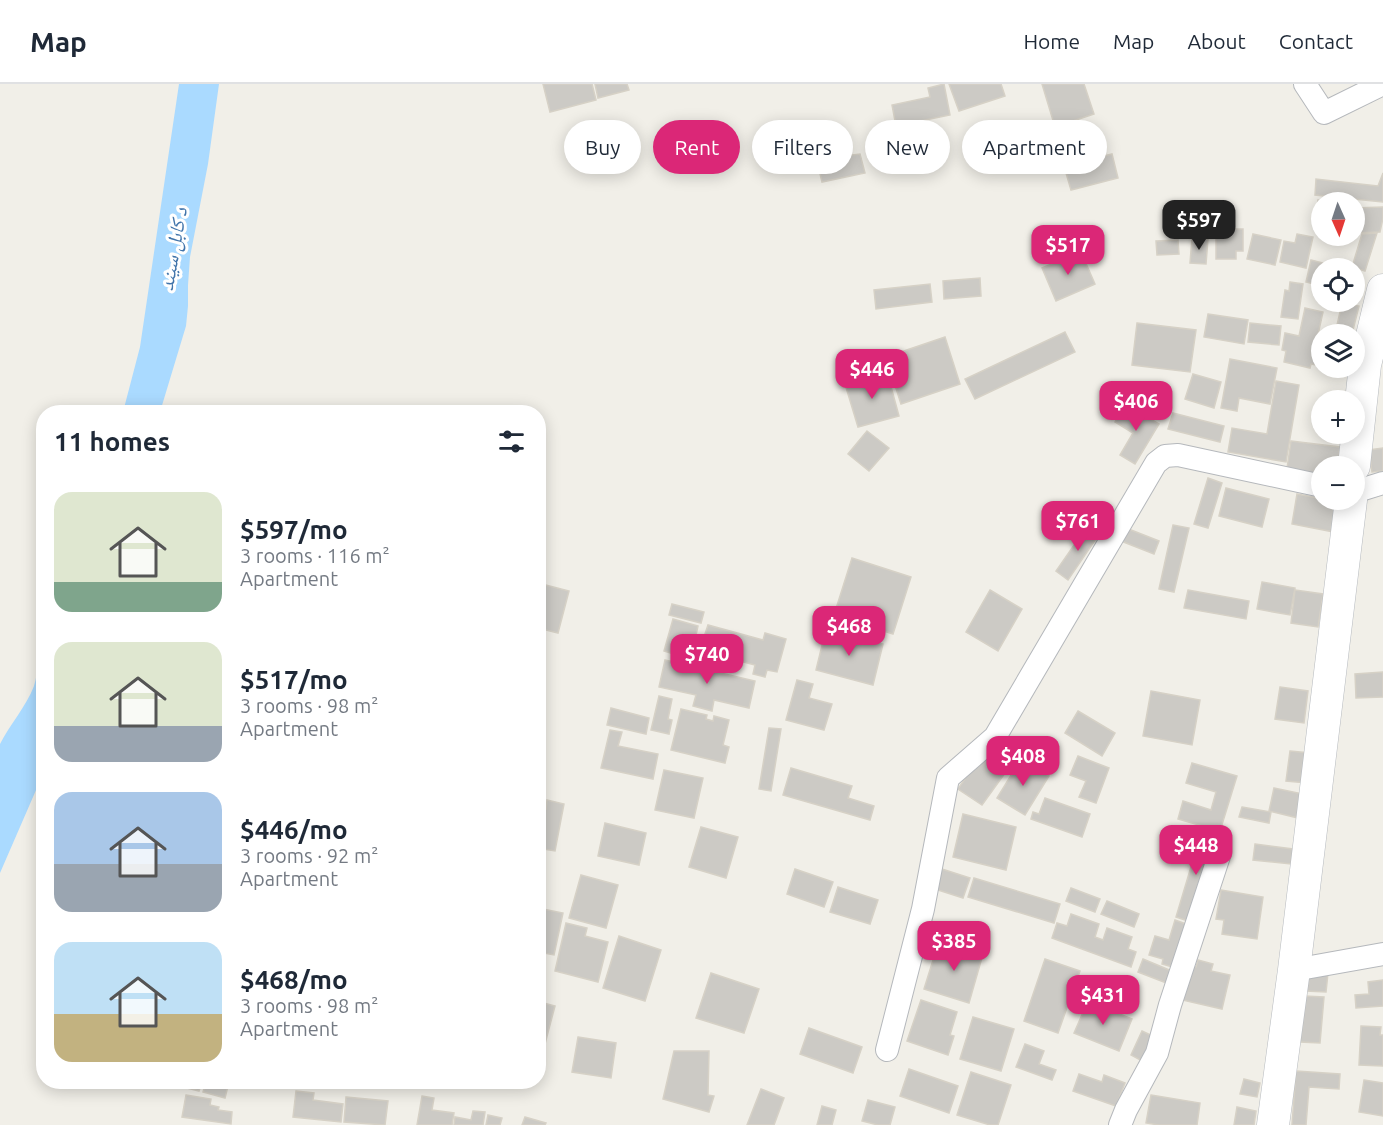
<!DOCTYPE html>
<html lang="en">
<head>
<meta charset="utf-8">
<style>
  :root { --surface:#fff; --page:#f6f6f7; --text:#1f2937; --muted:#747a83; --line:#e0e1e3; --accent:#db2777 }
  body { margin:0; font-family:Ubuntu,"Noto Naskh Arabic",sans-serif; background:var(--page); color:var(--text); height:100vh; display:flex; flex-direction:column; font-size:22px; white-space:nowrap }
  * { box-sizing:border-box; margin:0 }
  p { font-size:20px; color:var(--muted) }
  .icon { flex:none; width:33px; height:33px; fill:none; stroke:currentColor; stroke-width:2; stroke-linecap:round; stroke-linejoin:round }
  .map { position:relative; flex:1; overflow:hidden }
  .side { position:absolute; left:36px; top:321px; width:510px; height:684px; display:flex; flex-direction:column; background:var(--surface); border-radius:24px; box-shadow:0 3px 15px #0003 }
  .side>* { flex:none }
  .hud { position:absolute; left:564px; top:36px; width:570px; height:54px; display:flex; gap:12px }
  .needle { width:39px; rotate:177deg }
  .controls { position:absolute; left:1311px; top:108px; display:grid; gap:12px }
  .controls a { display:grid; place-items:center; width:54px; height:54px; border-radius:50%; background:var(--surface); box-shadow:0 3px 15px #0003; font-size:30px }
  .price { position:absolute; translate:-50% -51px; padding:0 14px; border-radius:12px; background:var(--accent); color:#fff; font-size:20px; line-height:39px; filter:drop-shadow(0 2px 3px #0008) }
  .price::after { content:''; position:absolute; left:50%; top:36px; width:18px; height:14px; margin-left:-9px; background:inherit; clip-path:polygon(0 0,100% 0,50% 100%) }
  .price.selected { background:#222; color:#fff }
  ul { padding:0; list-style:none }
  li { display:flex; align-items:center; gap:18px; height:150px; padding:0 18px }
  li span { display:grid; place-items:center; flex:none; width:168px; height:120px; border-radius:18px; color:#555 }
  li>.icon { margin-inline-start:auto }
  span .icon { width:72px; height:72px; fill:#fffc; stroke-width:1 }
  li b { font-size:26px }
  h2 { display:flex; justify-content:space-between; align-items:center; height:72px; padding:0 18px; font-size:26px }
  .tag { padding:0 21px; border-radius:27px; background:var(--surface); box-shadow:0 3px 15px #0003; font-size:21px; line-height:54px }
  .tag.selected { background:var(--accent); color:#fff }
  header { display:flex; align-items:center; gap:36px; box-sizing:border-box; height:84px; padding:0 30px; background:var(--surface); border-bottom:2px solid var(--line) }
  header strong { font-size:28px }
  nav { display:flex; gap:33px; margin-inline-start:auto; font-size:21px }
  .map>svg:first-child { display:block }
</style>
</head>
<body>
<header>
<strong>Map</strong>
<nav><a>Home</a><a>Map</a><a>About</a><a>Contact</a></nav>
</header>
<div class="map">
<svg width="1383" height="1041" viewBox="0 0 1383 1041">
  <rect width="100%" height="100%" fill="#f1efe8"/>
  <g fill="#aadaff">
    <polygon points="179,0 219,0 208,80 190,173 188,201 188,222 186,242 160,328 123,328 140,263"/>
    <path d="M 43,555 L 43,690 L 0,789 L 0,660 C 10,640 26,623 34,602 C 39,587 37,570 43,555 Z"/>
  </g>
  <g fill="#cccac5" stroke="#d6d1c6" stroke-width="1.5">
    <polygon points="543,0 592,0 596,16 550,28"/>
    <polygon points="595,0 627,0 629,6 598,14"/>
    <polygon points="944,0 950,31 896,42 892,21 930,13 928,4"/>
    <polygon points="949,0 1001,0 1005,12 959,27"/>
    <polygon points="1042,0 1084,0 1094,30 1055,43"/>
    <polygon points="834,66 835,73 860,70 865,89 822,98 815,69"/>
    <polygon points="1112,70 1118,94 1071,106 1064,82"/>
    <polygon points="1383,89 1383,118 1315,111 1316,95 1378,102"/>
    <polygon points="1318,116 1342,118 1322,118 1322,138 1316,137"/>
    <polygon points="1383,123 1383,134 1380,148 1354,149 1354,124"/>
    <polygon points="1216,145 1243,145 1243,167 1236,167 1236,175 1216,175"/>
    <polygon points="1377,149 1365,187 1352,183 1362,150"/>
    <polygon points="1253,150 1281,156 1275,181 1247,175"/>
    <polygon points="1297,150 1313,153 1306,184 1280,178 1284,157 1295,159"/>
    <polygon points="1192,154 1208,155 1206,180 1190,179"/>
    <polygon points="1178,156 1179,170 1157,171 1156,157"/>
    <polygon points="1081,168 1095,200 1056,217 1042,184"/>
    <polygon points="1311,176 1342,184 1322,184 1322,202 1306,198"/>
    <polygon points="980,194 981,212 944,215 943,197"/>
    <polygon points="1290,198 1303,200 1298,235 1281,233 1285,206 1289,207"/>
    <polygon points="930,200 932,218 876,225 874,206"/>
    <polygon points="1342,219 1359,222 1352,250 1335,250"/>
    <polygon points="1305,224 1323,228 1317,255 1322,257 1322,282 1311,280 1310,284 1284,278 1286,267 1282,266 1285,249 1299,252"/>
    <polygon points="1208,230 1248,236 1244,260 1204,253"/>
    <polygon points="1137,239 1196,246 1190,288 1132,281"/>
    <polygon points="1250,239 1281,242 1279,261 1248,258"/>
    <polygon points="1065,248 1075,268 975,315 965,295"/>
    <polygon points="945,253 960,300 901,320 886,273"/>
    <polygon points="1230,275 1277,284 1270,320 1239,314 1237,327 1221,324"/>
    <polygon points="887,288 899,332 858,343 845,300"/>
    <polygon points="1193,290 1221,298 1214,324 1185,315"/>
    <polygon points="1276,297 1299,301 1286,378 1228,368 1232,344 1267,350"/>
    <polygon points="1125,320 1159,340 1135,380 1120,371 1133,349 1115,338"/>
    <polygon points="1173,329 1224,342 1220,358 1168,345"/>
    <polygon points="867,347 889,364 869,387 848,370"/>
    <polygon points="1291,357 1340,363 1337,382 1322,382 1322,396 1286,391"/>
    <polygon points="1383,364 1383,387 1372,388 1369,366"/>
    <polygon points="1208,394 1222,399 1208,444 1194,440"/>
    <polygon points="1226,404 1269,415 1262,443 1219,432"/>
    <polygon points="1297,410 1339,418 1334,448 1292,440"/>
    <polygon points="1088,441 1100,449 1068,496 1056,487"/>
    <polygon points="1173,441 1189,444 1174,508 1159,505"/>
    <polygon points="1126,444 1159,457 1154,470 1121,457"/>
    <polygon points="852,474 911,493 893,550 834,531"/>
    <polygon points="1262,498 1295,504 1290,531 1257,525"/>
    <polygon points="538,499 569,507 558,549 538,544"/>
    <polygon points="990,506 1022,525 998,567 966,548"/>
    <polygon points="1188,506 1249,517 1246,535 1184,524"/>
    <polygon points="1295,506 1323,510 1318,543 1291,539"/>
    <polygon points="672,520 704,528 701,539 669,531"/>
    <polygon points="673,535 698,542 696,551 704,553 708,541 763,556 765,549 786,555 777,588 767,586 765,593 753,590 755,581 690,564 687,574 664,567"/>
    <polygon points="826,545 883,560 873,601 816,586"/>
    <polygon points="665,576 755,597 749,624 714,616 712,627 693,622 696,611 659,603"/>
    <polygon points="1383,588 1383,613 1356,614 1355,590"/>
    <polygon points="797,596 813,600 809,614 832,620 824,646 786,636"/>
    <polygon points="1280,603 1308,607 1304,639 1275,635"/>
    <polygon points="1151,607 1200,616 1192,661 1143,652"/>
    <polygon points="659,612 672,615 668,635 672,636 669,650 651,646"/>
    <polygon points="611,624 649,634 646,650 607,641"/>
    <polygon points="681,625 707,631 706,635 713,637 714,632 729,636 723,661 729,663 725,679 671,666"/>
    <polygon points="1078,627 1115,649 1102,672 1065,649"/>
    <polygon points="769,644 781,645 771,707 759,705"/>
    <polygon points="610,646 622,648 618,662 658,670 653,695 601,684"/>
    <polygon points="1290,667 1310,669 1307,699 1286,697"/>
    <polygon points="983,668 1008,685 982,721 958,705"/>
    <polygon points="1078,672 1109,684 1096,719 1079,713 1086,697 1070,691"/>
    <polygon points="1021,675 1049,692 1025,731 997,714"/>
    <polygon points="1192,679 1237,692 1220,747 1178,735 1183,717 1211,726 1216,708 1186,699"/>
    <polygon points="791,684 852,702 848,714 874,722 870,736 783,711"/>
    <polygon points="664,686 703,694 694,734 655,726"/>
    <polygon points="1274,704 1303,710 1298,734 1269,727"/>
    <polygon points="1045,714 1090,730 1082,753 1031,735 1033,728 1039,730"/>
    <polygon points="547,716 564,720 555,767 538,764 538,723 546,725"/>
    <polygon points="1242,723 1271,728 1269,739 1239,733"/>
    <polygon points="963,730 1016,743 1006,786 953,773"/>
    <polygon points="605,739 646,749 639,781 598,772"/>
    <polygon points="701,743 738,753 726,794 689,783"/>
    <polygon points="1202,746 1217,750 1191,838 1176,833"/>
    <polygon points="1255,760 1293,765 1291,780 1253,776"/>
    <polygon points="795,785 833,798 824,823 787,810"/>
    <polygon points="942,785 970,794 963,814 935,805"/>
    <polygon points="581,791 618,801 606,844 569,834"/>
    <polygon points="974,794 1060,820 1054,839 968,813"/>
    <polygon points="838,803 878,816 870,840 830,828"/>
    <polygon points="1071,804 1100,815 1095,828 1066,817"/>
    <polygon points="1221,806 1263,813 1257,855 1222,850 1224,836 1216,835"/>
    <polygon points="1107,817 1139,830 1134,843 1101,830"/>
    <polygon points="538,824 563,829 554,871 538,868"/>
    <polygon points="1071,830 1099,840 1095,853 1103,856 1107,844 1132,853 1128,865 1136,868 1131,883 1052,854 1057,839 1067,842"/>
    <polygon points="1175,836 1189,841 1176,884 1162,880 1163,875 1149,871 1155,852 1169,856"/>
    <polygon points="566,839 587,844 585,852 608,858 598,898 555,887"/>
    <polygon points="619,852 661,866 645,917 603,904"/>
    <polygon points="939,857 983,870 969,919 924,905"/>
    <polygon points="1045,875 1080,887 1058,949 1024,937"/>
    <polygon points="1143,875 1174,888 1169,900 1138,888"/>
    <polygon points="1198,876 1213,880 1211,887 1230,891 1222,925 1178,915 1186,881 1196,883"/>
    <polygon points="1308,887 1328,889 1326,908 1306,907"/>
    <polygon points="711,889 759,905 744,949 696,934"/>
    <polygon points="1383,896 1383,922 1356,924 1355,911 1369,910 1368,898"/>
    <polygon points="1304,912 1324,913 1320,959 1300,958"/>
    <polygon points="921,916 957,928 950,951 954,952 948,971 907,957"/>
    <polygon points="1088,917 1132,935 1119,967 1074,949"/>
    <polygon points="540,918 555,922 541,975 538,974 538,924"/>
    <polygon points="973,933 1014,945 1001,987 960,975"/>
    <polygon points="1361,942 1381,943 1380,951 1383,951 1383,982 1359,981"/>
    <polygon points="809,944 862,963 853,989 800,970"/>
    <polygon points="1142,947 1155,953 1144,978 1131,971"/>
    <polygon points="578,953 616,959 611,994 572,988"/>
    <polygon points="1025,960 1044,967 1039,980 1056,986 1052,996 1016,983"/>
    <polygon points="674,967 709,967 708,1011 714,1012 709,1028 663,1015"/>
    <polygon points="909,985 958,1002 949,1029 900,1012"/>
    <polygon points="1296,987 1340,990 1339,1005 1309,1003 1306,1041 1292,1041"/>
    <polygon points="971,988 1011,1001 998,1041 990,1041 957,1031"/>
    <polygon points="1079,990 1102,998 1104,991 1125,999 1116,1022 1073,1007"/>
    <polygon points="1244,995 1260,999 1257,1013 1240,1010"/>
    <polygon points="1364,996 1383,999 1383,1032 1359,1028"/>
    <polygon points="180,998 202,998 199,1007 179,1002"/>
    <polygon points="206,998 229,998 225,1014 203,1008"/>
    <polygon points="761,1005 784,1014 774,1041 747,1041"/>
    <polygon points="296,1007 314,1009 313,1016 343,1020 341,1038 293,1033"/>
    <polygon points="186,1011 211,1015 210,1021 219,1023 218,1026 232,1028 231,1040 182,1033"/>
    <polygon points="1151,1011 1200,1019 1197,1041 1159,1041 1146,1039"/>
    <polygon points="422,1012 434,1014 432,1026 454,1029 452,1041 417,1041"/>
    <polygon points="346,1013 388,1017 385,1041 344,1038"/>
    <polygon points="868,1016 895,1023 890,1041 878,1041 862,1037"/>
    <polygon points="822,1022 836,1026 832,1041 817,1041"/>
    <polygon points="1237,1023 1256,1027 1254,1041 1234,1041"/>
    <polygon points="473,1027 485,1028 483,1041 454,1041 455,1033 471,1036"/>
    <polygon points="488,1031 502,1034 500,1041 486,1041"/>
    <polygon points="525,1033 546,1039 545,1041 522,1041"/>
  </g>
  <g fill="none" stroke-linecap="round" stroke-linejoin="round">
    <defs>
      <g id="minor">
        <polyline points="1305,0 1324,29 1383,0"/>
        <polyline points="1354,408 1383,399"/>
        <polyline points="1294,886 1383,870"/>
        <polyline points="887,966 923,825 948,694 995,653 1156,379 1165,372 1178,371 1322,402"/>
        <polyline points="1120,1041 1126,1026 1157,969 1170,921 1220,769"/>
      </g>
      <g id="secondary">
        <polyline points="1354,382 1365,281 1383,206"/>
        <polyline points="1273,1041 1294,886 1351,416"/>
      </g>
    </defs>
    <use href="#minor" stroke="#b5b8bc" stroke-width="24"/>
    <use href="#secondary" stroke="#b6babf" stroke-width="33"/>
    <use href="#minor" stroke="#fff" stroke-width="22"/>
    <use href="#secondary" stroke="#fff" stroke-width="32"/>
  </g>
  <g text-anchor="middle" stroke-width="6" stroke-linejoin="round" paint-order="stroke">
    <g font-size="20" font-style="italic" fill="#4174aa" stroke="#fff">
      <text transform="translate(173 165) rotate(-80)" y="7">د کابل سيند</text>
    </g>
  </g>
</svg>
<div class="controls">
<a><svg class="needle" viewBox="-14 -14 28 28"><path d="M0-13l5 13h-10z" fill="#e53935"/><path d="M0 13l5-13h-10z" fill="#747a83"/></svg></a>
<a><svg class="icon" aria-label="locate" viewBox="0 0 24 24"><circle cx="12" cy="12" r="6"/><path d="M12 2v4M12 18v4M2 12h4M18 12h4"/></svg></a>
<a><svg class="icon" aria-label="layers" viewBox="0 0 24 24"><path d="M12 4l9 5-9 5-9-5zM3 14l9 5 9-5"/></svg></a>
<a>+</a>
<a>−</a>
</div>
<b class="price selected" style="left:1199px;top:167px">$597</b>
<b class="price" style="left:1068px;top:192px">$517</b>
<b class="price" style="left:872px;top:316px">$446</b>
<b class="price" style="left:1136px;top:348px">$406</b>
<b class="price" style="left:1078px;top:468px">$761</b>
<b class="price" style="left:849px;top:573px">$468</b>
<b class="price" style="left:707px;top:601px">$740</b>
<b class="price" style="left:1023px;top:703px">$408</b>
<b class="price" style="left:1196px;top:792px">$448</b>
<b class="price" style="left:954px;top:888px">$385</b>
<b class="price" style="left:1103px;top:942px">$431</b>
<div class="hud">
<a class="tag">Buy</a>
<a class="tag selected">Rent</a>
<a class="tag">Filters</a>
<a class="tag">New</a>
<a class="tag">Apartment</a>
</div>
<section class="side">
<h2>11 homes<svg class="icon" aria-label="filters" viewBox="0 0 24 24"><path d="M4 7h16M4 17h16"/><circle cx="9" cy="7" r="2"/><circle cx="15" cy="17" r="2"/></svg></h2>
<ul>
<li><span style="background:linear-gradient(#dfe7d0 75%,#7fa58c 0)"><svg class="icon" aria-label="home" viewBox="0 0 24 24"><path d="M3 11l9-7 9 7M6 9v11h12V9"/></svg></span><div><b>$597/mo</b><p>3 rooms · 116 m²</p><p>Apartment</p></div></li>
<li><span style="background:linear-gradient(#dfe7d0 70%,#9aa5b1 0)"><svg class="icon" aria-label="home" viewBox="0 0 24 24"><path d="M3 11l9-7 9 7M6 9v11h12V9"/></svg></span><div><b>$517/mo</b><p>3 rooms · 98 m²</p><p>Apartment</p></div></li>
<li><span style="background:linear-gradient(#a9c7e8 60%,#9aa5b1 0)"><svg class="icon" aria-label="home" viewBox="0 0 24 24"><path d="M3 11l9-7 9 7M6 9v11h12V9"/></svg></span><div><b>$446/mo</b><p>3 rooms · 92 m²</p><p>Apartment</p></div></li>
<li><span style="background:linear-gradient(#bfe0f5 60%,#c2b280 0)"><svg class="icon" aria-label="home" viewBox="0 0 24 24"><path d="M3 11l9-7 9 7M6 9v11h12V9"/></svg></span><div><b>$468/mo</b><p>3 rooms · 98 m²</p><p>Apartment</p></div></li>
</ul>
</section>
</div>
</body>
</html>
